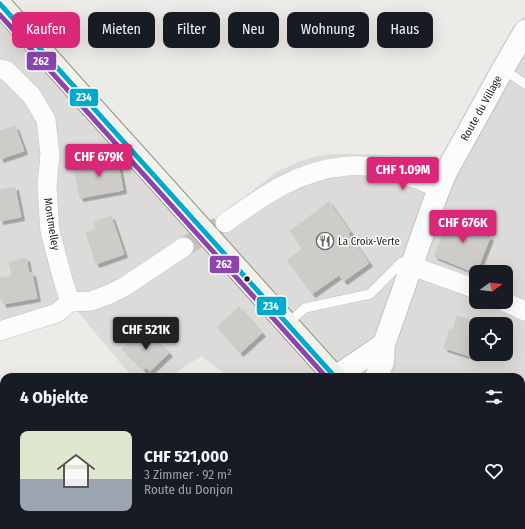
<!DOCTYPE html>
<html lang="de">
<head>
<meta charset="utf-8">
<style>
  :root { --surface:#171b24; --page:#20242c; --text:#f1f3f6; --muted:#9ea1a6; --accent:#db2777 }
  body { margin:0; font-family:"Fira Sans Condensed",sans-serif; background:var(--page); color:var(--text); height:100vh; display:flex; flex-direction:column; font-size:15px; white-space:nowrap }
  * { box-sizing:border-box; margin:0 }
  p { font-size:13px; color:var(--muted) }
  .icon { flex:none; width:22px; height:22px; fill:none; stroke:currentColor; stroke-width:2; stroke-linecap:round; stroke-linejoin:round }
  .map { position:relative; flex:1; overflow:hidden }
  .sheet { position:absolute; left:0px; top:373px; width:525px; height:156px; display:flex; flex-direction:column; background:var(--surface); border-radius:12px 12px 0 0; box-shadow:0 4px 16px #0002 }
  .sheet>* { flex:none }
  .hud { position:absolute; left:12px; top:12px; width:501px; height:36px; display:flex; gap:8px }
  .needle { width:26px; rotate:75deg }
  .fabs { position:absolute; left:469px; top:265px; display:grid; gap:8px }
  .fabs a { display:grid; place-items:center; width:44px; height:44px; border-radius:8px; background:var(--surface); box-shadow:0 4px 16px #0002; font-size:20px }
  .price { position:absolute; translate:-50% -34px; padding:0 9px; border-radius:4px; background:var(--accent); color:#fff; font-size:13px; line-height:26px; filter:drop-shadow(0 1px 2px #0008) }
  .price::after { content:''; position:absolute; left:50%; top:24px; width:12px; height:9px; margin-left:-6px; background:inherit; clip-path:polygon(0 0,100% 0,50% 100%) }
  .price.current { background:#222; color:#fff }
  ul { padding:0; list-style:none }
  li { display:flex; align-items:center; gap:12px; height:100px; padding:0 20px }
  li span { display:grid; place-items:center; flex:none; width:112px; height:80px; border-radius:8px; color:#555 }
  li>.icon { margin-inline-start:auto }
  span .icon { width:48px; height:48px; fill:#fffc; stroke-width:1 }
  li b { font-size:17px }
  h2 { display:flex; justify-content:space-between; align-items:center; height:48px; padding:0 20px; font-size:17px }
  .pill { padding:0 14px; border-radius:8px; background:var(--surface); box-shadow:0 4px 16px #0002; font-size:14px; line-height:36px }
  .pill.current { background:var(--accent); color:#fff }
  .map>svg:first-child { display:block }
</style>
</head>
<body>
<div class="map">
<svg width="525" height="529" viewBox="0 0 525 529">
  <defs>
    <filter id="shadow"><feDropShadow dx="3.5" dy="3.5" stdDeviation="0" flood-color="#0004"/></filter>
  </defs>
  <rect width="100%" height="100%" fill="#ecebe8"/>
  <path fill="#dcdbd9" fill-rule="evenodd" d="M 0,4 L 203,231 L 275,173 L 298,162 L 313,157 L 330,154 L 355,154 L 398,156 L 444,162 L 525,15 L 525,529 L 496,529 L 492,525 L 521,525 L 521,377 L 229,377 L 201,356 L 169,377 L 132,377 L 70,302 L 0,331 ZM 476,272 L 506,272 L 506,302 L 476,302 ZM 476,324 L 506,324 L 506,354 L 476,354 Z"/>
  <g fill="#cdccc9" stroke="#cfcdca" filter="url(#shadow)">
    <polygon points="15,126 24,151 0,159 0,131"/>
    <polygon points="117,158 123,190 80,198 74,167"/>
    <polygon points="15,187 21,217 0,221 0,190"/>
    <polygon points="329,202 350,232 348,234 369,263 344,281 339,275 312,294 287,260 302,249 290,231"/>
    <polygon points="451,215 483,228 481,234 490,237 476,273 434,256"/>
    <polygon points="111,216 124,254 96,264 86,233 96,229 93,222"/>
    <polygon points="26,258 29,273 32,273 37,298 3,304 2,299 0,300 0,278 12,276 9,262"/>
    <polygon points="239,307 262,333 240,353 217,327"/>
    <polygon points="457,316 476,322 476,358 444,348 450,329 453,330"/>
    <polygon points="148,332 169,353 150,371 146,368 144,370 122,349 135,335 140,340"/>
  </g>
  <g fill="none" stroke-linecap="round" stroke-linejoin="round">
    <polyline stroke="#c3c2c0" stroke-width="19" stroke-dasharray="19 10" stroke-linecap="butt" points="184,247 219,226"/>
    <defs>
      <g id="service">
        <polyline points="503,69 525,84"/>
        <polyline points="287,324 305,308 370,294 402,262 411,265"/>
      </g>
      <g id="minor">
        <polyline points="0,69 7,71 32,96 46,120 50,154 47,186 49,218 50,231 63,280 70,302"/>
        <polyline points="400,174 420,180 439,189"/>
        <path d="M 225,223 C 264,195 298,170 348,166 C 361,165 375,167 388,168 C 407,168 427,167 445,174"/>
        <polyline points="412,266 476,289"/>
        <polyline points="505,302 525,311"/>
        <polyline points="0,331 57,313 70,302 91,301 110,294 124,287 184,247"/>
        <polyline points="308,529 309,525"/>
      </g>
      <g id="tertiary">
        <polyline points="334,376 346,370 384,344"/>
        <polyline points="376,377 383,362 384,344 434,202 445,174 503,69 525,31"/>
      </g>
      <g id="secondary">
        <polyline points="0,4 84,98 140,160 335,377"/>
        <polyline points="478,525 482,529"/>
      </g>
    </defs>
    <use href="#service" stroke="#c2c2c0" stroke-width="10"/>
    <use href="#minor" stroke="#c2c2c0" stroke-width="20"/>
    <use href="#tertiary" stroke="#c2c2c0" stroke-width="24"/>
    <use href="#secondary" stroke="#919482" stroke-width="24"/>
    <use href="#service" stroke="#fcfcfc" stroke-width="9"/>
    <use href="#minor" stroke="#fcfcfc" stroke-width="19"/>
    <use href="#tertiary" stroke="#fcfcfc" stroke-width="22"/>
    <use href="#secondary" stroke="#f1f2eb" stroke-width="22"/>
    <defs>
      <polyline id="bus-1" points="0,4 335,377"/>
      <polyline id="bus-2" points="0,15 326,377"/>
    </defs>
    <use href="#bus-1" stroke="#fff" stroke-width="8"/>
    <use href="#bus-2" stroke="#fff" stroke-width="8"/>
    <use href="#bus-1" stroke="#00a9ce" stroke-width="5"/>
    <use href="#bus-2" stroke="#8e44ad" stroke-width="5"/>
  </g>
  <defs>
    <symbol id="restaurant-ring" viewBox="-11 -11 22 22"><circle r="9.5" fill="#fff" stroke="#676665" stroke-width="1.5"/><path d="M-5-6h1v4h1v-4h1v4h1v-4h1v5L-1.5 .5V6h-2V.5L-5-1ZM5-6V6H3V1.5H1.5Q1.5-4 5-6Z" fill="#676665"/></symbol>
  </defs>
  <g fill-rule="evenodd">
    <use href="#restaurant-ring" x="315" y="231" width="20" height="20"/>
  </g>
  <circle fill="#1f1f1f" stroke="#fff" stroke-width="1.5" cx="247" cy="279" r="3.5"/>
  <g text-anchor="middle" stroke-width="3" stroke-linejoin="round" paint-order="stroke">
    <g font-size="11" fill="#1f1f1f" stroke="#fff">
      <text transform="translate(481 108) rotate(-61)" y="4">Route du Village</text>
      <text transform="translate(52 224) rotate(81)" y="4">Montmelley</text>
    </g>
    <g font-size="11" fill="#1f1f1f" stroke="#fff" text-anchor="start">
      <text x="338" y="245">La Croix-Verte</text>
    </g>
  </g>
  <g stroke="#fff" stroke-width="1.5">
    <rect x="26" y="51" width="31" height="20" rx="4" fill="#8e44ad"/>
    <rect x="69" y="88" width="30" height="19" rx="4" fill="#00a9ce"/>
    <rect x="209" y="255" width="31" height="19" rx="4" fill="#8e44ad"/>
    <rect x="256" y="296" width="31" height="20" rx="4" fill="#00a9ce"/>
  </g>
  <g font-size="11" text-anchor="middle" font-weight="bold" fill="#fff">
    <text x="41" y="65">262</text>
    <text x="84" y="101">234</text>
    <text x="224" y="268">262</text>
    <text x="271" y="310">234</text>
  </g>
</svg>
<div class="fabs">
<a><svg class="needle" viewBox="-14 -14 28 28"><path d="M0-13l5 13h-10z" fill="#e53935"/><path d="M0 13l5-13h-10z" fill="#9ea1a6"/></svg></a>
<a><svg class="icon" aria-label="locate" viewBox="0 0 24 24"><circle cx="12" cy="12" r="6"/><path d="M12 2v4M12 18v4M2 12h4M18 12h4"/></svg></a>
</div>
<b class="price" style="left:99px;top:178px">CHF 679K</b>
<b class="price" style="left:403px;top:191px">CHF 1.09M</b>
<b class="price" style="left:463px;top:244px">CHF 676K</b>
<b class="price current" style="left:146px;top:351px">CHF 521K</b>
<div class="hud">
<a class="pill current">Kaufen</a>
<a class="pill">Mieten</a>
<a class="pill">Filter</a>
<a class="pill">Neu</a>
<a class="pill">Wohnung</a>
<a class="pill">Haus</a>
</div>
<section class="sheet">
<h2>4 Objekte<svg class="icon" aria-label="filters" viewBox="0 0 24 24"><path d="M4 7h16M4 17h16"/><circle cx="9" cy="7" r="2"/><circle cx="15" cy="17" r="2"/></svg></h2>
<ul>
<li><span style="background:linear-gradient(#dfe7d0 60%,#9aa5b1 0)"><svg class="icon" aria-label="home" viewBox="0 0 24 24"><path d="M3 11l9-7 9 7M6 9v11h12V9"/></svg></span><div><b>CHF 521,000</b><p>3 Zimmer · 92 m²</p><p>Route du Donjon</p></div><svg class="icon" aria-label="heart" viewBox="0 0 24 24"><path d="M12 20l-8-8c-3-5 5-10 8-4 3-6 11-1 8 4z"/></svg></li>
</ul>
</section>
</div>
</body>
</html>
